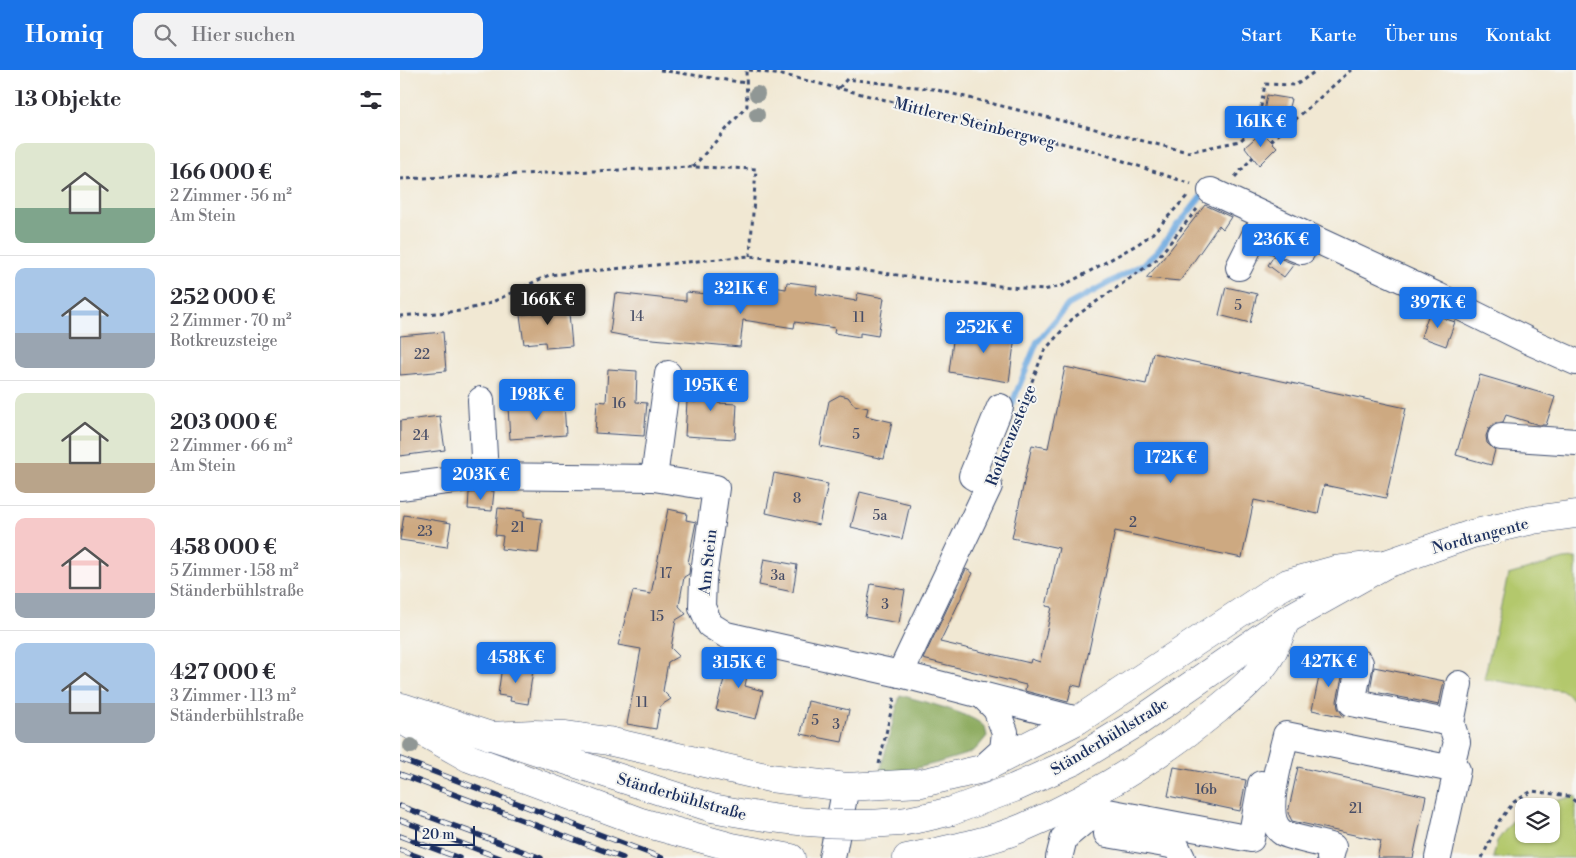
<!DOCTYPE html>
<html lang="de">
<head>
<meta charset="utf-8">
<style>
  :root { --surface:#fff; --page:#f2f2f3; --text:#2b2b33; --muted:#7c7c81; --line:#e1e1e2; --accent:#1a73e8 }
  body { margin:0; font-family:"Libre Bodoni",serif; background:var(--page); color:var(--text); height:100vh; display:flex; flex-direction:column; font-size:19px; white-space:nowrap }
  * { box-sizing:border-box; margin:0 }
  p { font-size:16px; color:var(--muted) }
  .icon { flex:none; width:28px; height:28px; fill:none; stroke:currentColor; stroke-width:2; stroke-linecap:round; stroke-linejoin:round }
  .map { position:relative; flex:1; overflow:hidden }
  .panel { display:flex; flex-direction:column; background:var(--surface); width:400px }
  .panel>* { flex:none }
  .controls { position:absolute; left:1115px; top:728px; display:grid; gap:10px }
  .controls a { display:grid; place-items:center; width:45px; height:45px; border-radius:10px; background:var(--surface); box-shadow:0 1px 4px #0004; font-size:25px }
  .scale { position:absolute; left:15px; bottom:12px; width:60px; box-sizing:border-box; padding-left:5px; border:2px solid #1b2f5e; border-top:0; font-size:14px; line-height:18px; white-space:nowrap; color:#1b2f5e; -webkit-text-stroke:4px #f6f6f2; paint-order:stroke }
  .price { position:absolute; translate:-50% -42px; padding:0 11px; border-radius:5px; background:var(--accent); color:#fff; font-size:16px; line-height:32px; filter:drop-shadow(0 1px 2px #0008) }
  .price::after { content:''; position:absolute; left:50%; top:30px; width:15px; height:11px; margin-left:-8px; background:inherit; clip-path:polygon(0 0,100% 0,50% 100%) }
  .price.selected { background:#222; color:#fff }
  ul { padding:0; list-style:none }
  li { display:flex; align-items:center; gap:15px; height:125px; padding:0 15px }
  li+li { border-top:1px solid var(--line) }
  li span { display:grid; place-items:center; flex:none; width:140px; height:100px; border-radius:10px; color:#555 }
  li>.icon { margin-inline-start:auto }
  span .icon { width:60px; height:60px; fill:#fffc; stroke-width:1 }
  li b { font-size:21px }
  h2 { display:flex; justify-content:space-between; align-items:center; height:60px; padding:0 15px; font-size:21px }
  header { display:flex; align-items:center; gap:30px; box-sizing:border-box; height:70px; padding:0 25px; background:var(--accent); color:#fff }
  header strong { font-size:24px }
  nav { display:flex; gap:28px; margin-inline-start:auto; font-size:18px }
  .search { width:350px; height:45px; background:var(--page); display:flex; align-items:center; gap:12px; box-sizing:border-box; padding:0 18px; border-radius:10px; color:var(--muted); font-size:19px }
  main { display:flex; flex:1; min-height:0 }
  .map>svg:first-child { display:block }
</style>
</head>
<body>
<header>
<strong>Homiq</strong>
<div class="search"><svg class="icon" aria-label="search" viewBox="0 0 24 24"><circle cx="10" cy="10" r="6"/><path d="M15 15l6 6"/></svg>Hier suchen</div>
<nav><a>Start</a><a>Karte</a><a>Über uns</a><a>Kontakt</a></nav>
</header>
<main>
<section class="panel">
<h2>13 Objekte<svg class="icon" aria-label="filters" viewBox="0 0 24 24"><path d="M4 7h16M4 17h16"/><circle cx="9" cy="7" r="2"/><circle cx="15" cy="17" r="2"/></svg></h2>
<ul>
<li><span style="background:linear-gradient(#dfe7d0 65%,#7fa58c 0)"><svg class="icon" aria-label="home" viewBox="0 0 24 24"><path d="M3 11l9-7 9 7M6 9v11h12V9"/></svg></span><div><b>166 000 €</b><p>2 Zimmer · 56 m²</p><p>Am Stein</p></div></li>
<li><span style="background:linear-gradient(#a9c7e8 65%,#9aa5b1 0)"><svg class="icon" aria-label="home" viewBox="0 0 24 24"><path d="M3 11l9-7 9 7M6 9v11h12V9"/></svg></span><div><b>252 000 €</b><p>2 Zimmer · 70 m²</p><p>Rotkreuzsteige</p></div></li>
<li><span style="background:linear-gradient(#dfe7d0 70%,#b9a48a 0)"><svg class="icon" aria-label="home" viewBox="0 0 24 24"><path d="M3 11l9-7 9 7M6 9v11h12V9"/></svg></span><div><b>203 000 €</b><p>2 Zimmer · 66 m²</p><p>Am Stein</p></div></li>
<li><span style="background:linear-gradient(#f6c9c9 75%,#9aa5b1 0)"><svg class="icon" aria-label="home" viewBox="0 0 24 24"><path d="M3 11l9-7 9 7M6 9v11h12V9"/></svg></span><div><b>458 000 €</b><p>5 Zimmer · 158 m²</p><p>Ständerbühlstraße</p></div></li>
<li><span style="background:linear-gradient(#a9c7e8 60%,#9aa5b1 0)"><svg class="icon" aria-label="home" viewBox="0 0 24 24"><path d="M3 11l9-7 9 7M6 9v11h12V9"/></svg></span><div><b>427 000 €</b><p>3 Zimmer · 113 m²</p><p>Ständerbühlstraße</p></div></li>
</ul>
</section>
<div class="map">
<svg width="1176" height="788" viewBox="0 0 1176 788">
  <rect width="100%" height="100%" fill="#f6f6f2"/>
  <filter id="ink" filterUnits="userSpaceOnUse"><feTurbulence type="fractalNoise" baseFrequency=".02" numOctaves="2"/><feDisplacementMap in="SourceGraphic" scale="10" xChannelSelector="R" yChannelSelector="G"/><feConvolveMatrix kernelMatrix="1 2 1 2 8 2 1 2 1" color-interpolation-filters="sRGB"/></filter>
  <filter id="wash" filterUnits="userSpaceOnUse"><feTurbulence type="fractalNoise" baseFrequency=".0096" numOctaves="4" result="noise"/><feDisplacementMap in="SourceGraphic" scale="20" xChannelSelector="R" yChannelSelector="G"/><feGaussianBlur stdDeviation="1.12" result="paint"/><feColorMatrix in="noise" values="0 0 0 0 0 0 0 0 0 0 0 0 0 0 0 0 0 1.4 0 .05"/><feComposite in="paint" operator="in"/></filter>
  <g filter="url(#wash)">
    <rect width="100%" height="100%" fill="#f1e8d3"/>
    <g fill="#b3c86c" stroke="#677c65">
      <polygon points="1176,488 1176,632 1164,621 1084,609 1108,505 1164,489"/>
      <polygon points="1176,726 1176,788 1093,788 1097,771 1119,742 1124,739 1124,764 1151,764 1151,736 1128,736 1136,731 1159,730"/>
    </g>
    <path fill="#8eac60" stroke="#546e5f" d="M 500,625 C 517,630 577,644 585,658 C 586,660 586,663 587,666 L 577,678 L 570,683 L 537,693 L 505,701 L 480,702 Z"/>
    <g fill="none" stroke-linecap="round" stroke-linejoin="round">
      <polyline stroke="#70aae0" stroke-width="6" points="609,341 637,272 668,235 745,193 757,182 777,155 785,147 804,123"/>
    </g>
    <g id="blocks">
      <g fill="#cda981">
        <polygon points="867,25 891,29 888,41 870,56 864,42"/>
        <polygon points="862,62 877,77 859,95 845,77"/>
        <polygon points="805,135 831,147 823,159 819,155 780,211 746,208 762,190"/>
        <polygon points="874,186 894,194 884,207 868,195"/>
        <polygon points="387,212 417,216 416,224 456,231 458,223 484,228 478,266 460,263 460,267 434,263 435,258 395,252 394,258 343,250 340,277 231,267 210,263 215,223 286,231 286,222 371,230 373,217 386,219"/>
        <polygon points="826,217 857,224 850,253 819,245"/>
        <polygon points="168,232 172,276 146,278 145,272 124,274 120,245 142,242 141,235"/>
        <polygon points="1029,243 1055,252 1046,276 1021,267"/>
        <polygon points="587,255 616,259 609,312 549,302 554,263 585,268"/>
        <polygon points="43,262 46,301 0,305 0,266"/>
        <polygon points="753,283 1006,338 986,428 924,415 918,444 854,430 842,488 715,461 681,617 672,615 668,632 625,621 626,615 523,589 566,499 573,503 540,572 630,593 631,589 640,592 652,537 646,536 659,478 612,468 632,375 648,378 665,297 746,314"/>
        <polygon points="208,299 237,301 236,332 247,333 244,366 195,363 197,331 206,332"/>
        <polygon points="301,304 322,308 318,333 337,334 335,369 285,366 287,331 296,332"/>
        <polygon points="1080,305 1155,327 1146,355 1139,355 1106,345 1103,352 1095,353 1089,358 1086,366 1087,373 1095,380 1091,395 1056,385"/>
        <polygon points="440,325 448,327 454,335 468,338 466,346 492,352 484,389 420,376 429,331"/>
        <polygon points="164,333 166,365 110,369 108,337"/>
        <polygon points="40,346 45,380 0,386 0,351"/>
        <polygon points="374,403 428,414 419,455 366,443"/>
        <polygon points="86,421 94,421 92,441 68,439 69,423"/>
        <polygon points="460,422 510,434 502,469 451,457"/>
        <polygon points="98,438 124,441 124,447 142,449 138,483 101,479 103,466 95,465"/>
        <polygon points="268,439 287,443 286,450 296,452 288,493 290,495 289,504 284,507 279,536 286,544 276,550 271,578 279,586 268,592 263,621 271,629 260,636 256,659 227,654 241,579 218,575 233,521 251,524"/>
        <polygon points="4,445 51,453 47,477 0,470"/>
        <polygon points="364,489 397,495 393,522 359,515"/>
        <polygon points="471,514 505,520 499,553 465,547"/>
        <polygon points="331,582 351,586 345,616 363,621 356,649 316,640"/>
        <polygon points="923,588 945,593 937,631 938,638 944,647 912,640"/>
        <polygon points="102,596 133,600 128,634 110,631 111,627 98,625"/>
        <polygon points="974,597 1044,611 1039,635 970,621"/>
        <polygon points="408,631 449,640 442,672 401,664"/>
        <polygon points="774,697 846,710 840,741 768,726"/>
        <polygon points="898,697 1026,726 1013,788 977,788 981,771 892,751 888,743"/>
      </g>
    </g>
  </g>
  <g filter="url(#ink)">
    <use href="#blocks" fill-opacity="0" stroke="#3b4b70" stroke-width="1"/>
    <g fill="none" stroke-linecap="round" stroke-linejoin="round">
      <defs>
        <g id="minor">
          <polyline points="811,121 1038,226 1133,273 1176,292"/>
          <polyline points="839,197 856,163 902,181"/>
          <polyline points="81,330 85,406"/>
          <polyline points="1101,367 1176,372"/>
          <polyline points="254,408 268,304"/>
          <polyline points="0,417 85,406 254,408 316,418 303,509 302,537 310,555 326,565 500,604 678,650"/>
          <polyline points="960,593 952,633 1051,653 1057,672 1050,699"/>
          <polyline points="500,604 589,416 572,406 600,337"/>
          <polyline points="1051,653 1059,614"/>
          <polyline points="582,699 603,680 605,662 596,639 582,625"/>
          <polyline points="707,764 776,776 782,788"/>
          <polyline points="432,788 446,717"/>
          <polyline points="659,788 664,768 683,752 708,742 851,769 861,714"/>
          <path d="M 930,788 L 933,777 C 921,773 892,768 883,763 C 860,749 881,687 886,665 L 1057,700 L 1038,788"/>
        </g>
        <g id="highway">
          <polyline points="2,637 312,738"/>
          <polyline points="0,649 69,688 241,752 332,777 391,788"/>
          <polyline points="90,666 133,664 166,665 208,671 370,708 446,717 521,713 582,699 678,650 865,526 888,513 935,500 986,494"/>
          <polyline points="552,741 614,718 674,691 738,652 886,550 986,494 1072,464 1133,450 1176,444"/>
          <path d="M 507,788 C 545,780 589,772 624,757 C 694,727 760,686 818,639 C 836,624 854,610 867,591 C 876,579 880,564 886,550"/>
        </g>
      </defs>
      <use href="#minor" stroke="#3b4b70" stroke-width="28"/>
      <use href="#highway" stroke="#3b4b70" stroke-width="29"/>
      <g stroke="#3b4b70" stroke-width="3" stroke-dasharray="4 4" stroke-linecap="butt">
        <polyline points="260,0 346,13"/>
        <polyline points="349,0 388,6 694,81 791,114"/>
        <polyline points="439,18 447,9 533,19 788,82 840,71 858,54 865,14 896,15 917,0"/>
        <polyline points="871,71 951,0"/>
        <polyline points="293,97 347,36 346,0"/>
        <polyline points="835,107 853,87"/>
        <polyline points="0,109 292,97 356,99 350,186"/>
        <polyline points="0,246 61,241 88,234 149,205 350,186 536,210 643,220 662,216 683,205 738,174 752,164 789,124"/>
        <polyline points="623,334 644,281 673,248 756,190 797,139"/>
        <polyline points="479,694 495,624"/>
        <polyline points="1082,788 1099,751 1114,732 1132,721 1168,726 1176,732"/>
      </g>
      <use href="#minor" stroke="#fff" stroke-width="26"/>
      <use href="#highway" stroke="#fff" stroke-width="28"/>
      <defs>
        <g id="rail">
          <polyline points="0,689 262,788"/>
          <polyline points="0,704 223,788"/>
          <polyline points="0,736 141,788"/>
          <polyline points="0,750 100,788"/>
          <polyline points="0,766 59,788"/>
          <polyline points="0,780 22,788"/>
        </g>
      </defs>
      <use href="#rail" stroke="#1b2f5e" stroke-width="5.5"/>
      <use href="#rail" stroke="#f6f6f2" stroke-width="4" stroke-dasharray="11" stroke-linecap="butt"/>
      <defs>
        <path id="highway-bridge" d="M 312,738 C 376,750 434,758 499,752 C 516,750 534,745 552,741"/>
      </defs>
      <use href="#highway-bridge" stroke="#3b4b70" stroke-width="29" stroke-linecap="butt"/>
      <use href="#highway-bridge" stroke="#fff" stroke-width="28"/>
    </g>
    <g fill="#909795">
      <circle cx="357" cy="24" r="8"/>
      <circle cx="357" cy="45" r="8"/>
      <circle cx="11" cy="676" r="8"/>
    </g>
  </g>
  <g text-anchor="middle" stroke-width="4" stroke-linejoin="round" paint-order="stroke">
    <g font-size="14" fill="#484e67">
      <text x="838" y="240">5</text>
      <text x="237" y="251">14</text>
      <text x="459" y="252">11</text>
      <text x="22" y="289">22</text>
      <text x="219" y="338">16</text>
      <text x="456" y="369">5</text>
      <text x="21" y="370">24</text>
      <text x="397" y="433">8</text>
      <text x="480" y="450">5a</text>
      <text x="733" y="457">2</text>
      <text x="118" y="462">21</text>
      <text x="25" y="466">23</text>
      <text x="266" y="508">17</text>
      <text x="378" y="510">3a</text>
      <text x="485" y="539">3</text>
      <text x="257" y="551">15</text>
      <text x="242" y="637">11</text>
      <text x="415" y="655">5</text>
      <text x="436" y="659">3</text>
      <text x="806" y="724">16b</text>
      <text x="956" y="743">21</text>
    </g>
    <g font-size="16" fill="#1b2f5e" stroke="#f6f6f2">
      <text transform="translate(575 52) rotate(14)" y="6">Mittlerer Steinbergweg</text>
      <text transform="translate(610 365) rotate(-68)" y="6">Rotkreuzsteige</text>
      <text transform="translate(1080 465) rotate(-15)" y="6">Nordtangente</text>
      <text transform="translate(307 492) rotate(-84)" y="6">Am Stein</text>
      <text transform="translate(709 666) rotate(-31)" y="6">Ständerbühlstraße</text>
      <text transform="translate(282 726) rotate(16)" y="6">Ständerbühlstraße</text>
    </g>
  </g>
</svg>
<div class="controls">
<a><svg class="icon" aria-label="layers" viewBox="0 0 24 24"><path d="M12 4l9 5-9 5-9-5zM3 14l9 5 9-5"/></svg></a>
</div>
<div class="scale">20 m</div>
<b class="price" style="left:861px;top:78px">161K €</b>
<b class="price" style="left:881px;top:196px">236K €</b>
<b class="price" style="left:341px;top:245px">321K €</b>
<b class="price selected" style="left:148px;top:256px">166K €</b>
<b class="price" style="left:1038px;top:259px">397K €</b>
<b class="price" style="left:584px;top:284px">252K €</b>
<b class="price" style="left:311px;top:342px">195K €</b>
<b class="price" style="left:137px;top:351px">198K €</b>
<b class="price" style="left:771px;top:414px">172K €</b>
<b class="price" style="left:81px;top:431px">203K €</b>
<b class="price" style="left:116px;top:614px">458K €</b>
<b class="price" style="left:929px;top:618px">427K €</b>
<b class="price" style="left:339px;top:619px">315K €</b>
</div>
</main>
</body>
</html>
